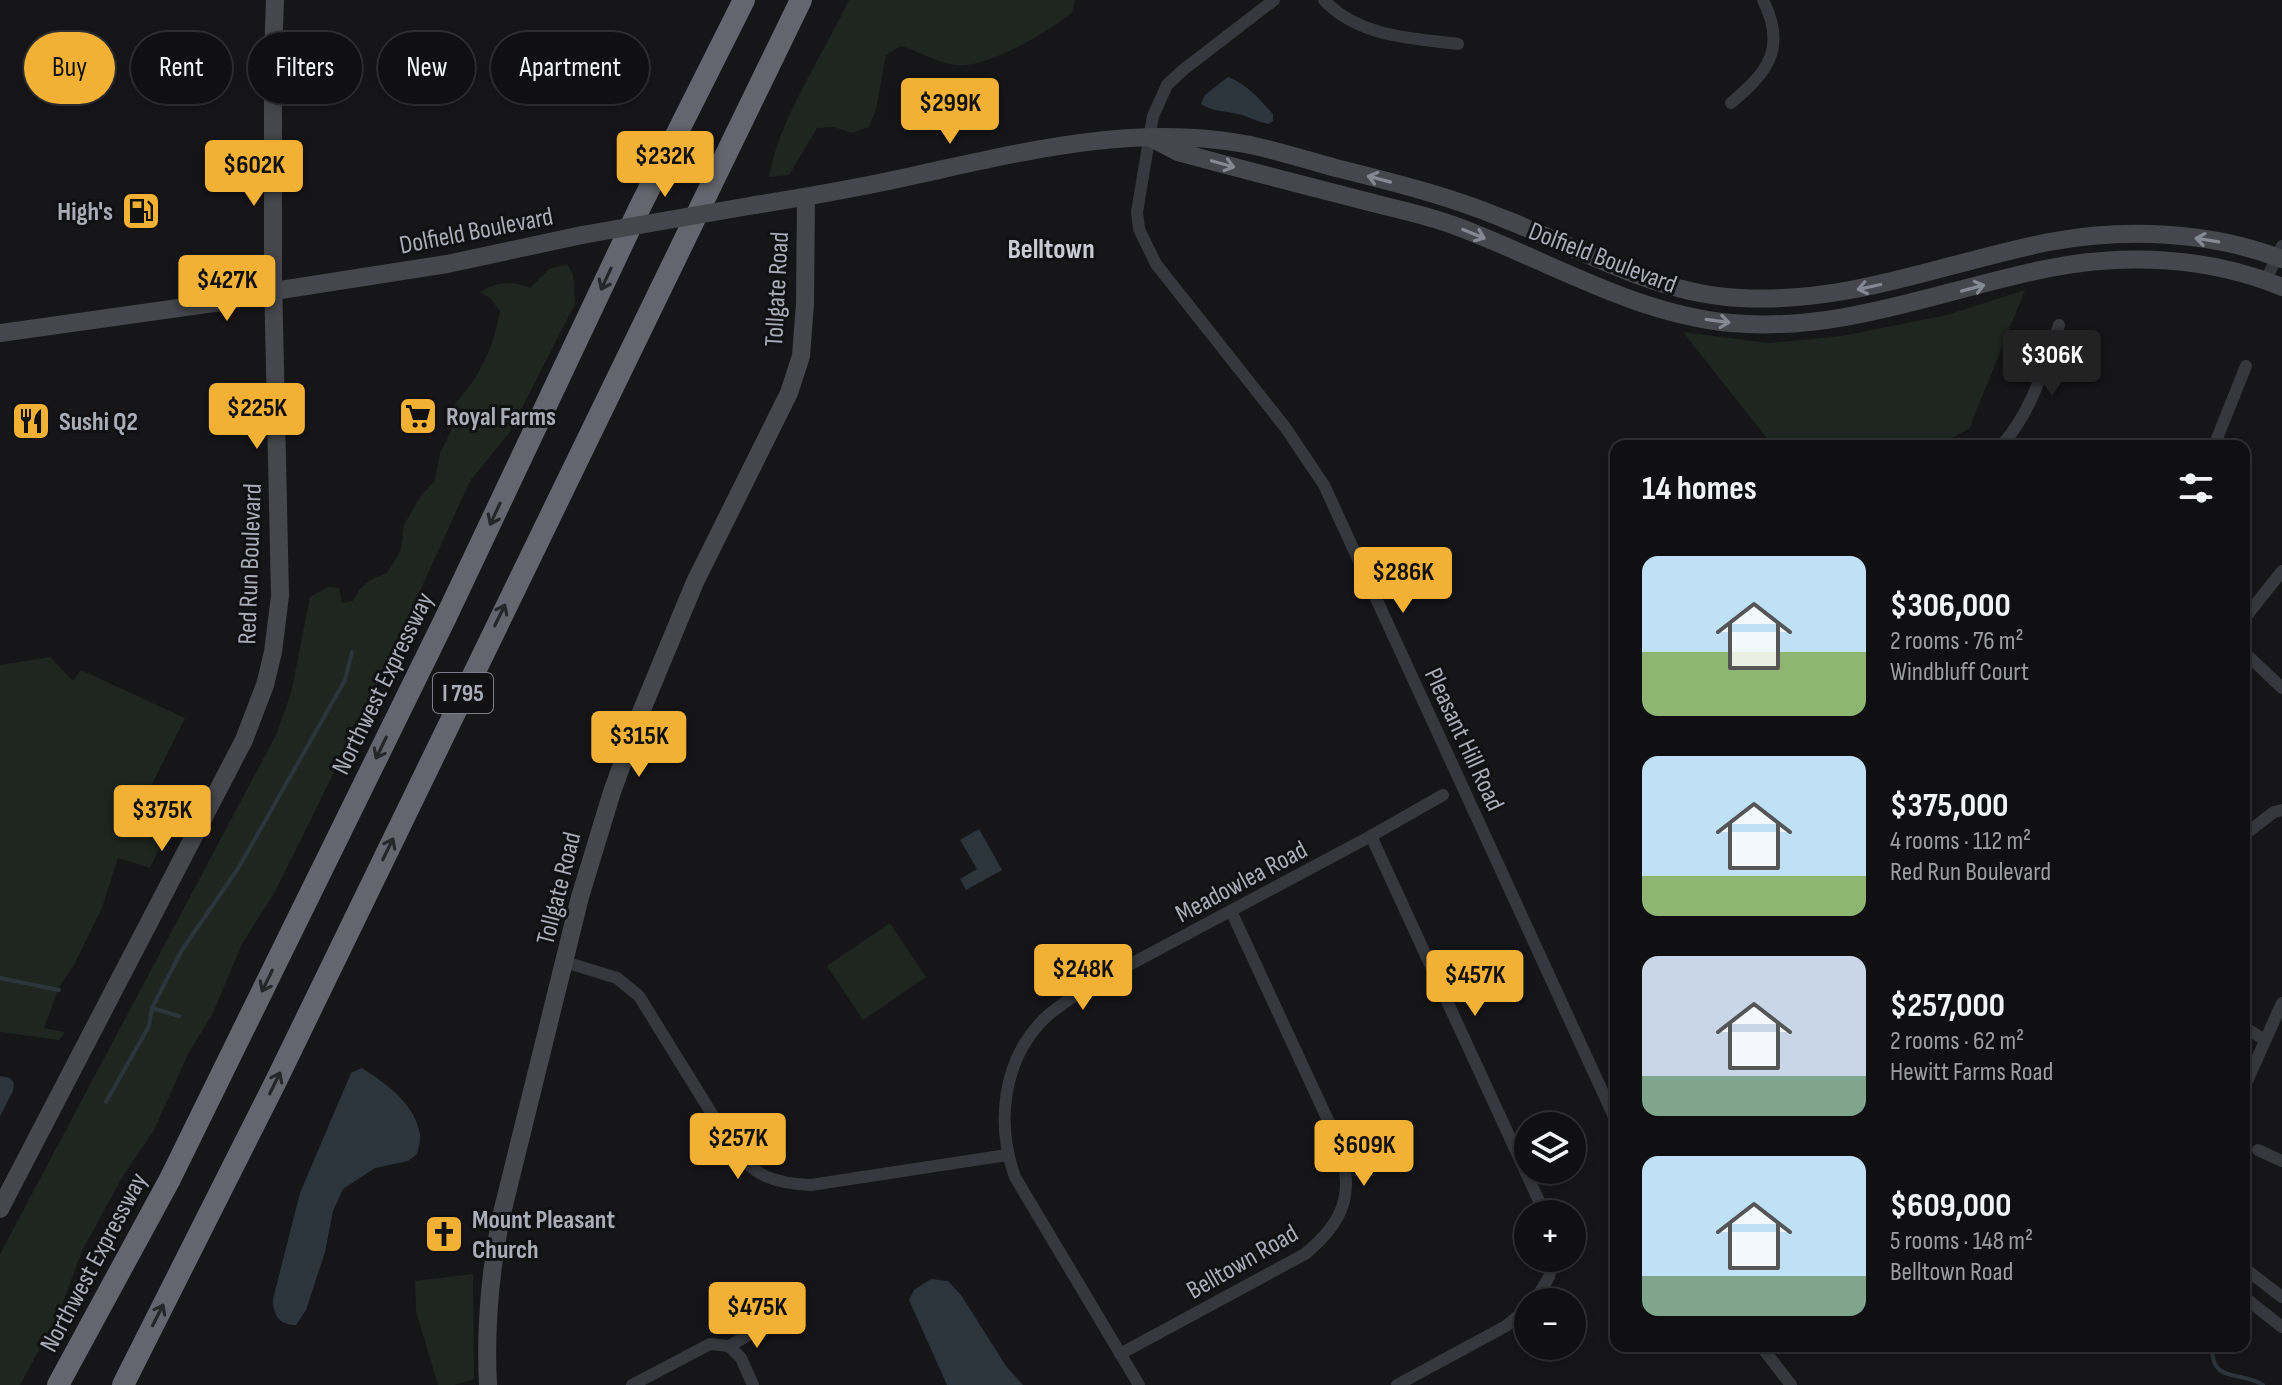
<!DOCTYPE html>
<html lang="en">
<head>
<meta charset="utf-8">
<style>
  :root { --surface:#101012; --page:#19191b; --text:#f1f3f6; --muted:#9c9d9f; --line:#303032; --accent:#f2b134 }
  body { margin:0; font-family:"Sofia Sans Condensed",sans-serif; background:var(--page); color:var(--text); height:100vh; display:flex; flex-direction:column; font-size:30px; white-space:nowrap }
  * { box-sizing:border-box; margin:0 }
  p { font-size:26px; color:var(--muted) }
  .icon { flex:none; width:44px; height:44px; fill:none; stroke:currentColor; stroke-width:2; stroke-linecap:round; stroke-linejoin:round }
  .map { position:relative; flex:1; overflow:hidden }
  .details { position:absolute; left:1610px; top:440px; width:640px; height:912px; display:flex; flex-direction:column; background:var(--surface); border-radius:16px; box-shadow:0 4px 12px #0003,0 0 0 2px var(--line) }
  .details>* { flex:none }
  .top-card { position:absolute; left:24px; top:32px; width:760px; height:72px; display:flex; gap:16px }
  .controls { position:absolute; left:1514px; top:1112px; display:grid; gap:16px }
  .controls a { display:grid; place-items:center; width:72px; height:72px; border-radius:50%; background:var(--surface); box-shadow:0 4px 12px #0003,0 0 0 2px var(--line); font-size:40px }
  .price { position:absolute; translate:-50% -68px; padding:0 18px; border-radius:8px; background:var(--accent); color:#111; font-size:26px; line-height:52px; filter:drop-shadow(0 2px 4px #0008) }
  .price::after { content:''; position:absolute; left:50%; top:48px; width:24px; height:18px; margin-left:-12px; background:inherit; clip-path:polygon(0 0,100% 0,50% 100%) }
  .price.selected { background:#222; color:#fff }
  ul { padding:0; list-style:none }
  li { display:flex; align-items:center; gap:24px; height:200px; padding:0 32px }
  li span { display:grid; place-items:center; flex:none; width:224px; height:160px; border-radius:16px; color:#555 }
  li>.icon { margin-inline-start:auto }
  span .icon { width:96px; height:96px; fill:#fffc; stroke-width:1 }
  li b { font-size:34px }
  h2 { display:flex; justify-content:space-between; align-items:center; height:96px; padding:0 32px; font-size:34px }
  .chip { padding:0 28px; border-radius:36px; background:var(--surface); box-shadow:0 4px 12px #0003,0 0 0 2px var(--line); font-size:28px; line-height:72px }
  .chip.selected { background:var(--accent); color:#111 }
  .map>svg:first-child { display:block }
</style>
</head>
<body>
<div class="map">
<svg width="2282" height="1385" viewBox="0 0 2282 1385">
  <rect width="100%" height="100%" fill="#161618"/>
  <g fill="#1e261f">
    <path d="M 849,0 L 1075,0 L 1072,13 C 1047,32 986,70 954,65 C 936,62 918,51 901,46 L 886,55 L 876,109 L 869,127 L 852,133 L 834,127 L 817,128 L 789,175 L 769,177 C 778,121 824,53 849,0 Z"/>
    <path d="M 567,264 L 573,274 L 575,304 L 509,433 L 470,481 L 379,681 L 276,890 L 242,944 L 213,1013 L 188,1054 L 154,1130 L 123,1176 L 82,1251 L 59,1313 L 20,1385 L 0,1385 L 0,1254 L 276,735 L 291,693 L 310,597 L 328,587 L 339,588 L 342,603 L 353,601 L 360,589 L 370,580 L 387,573 L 401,550 L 404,525 L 420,497 L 435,480 L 440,453 L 451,431 L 451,408 C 477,382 494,348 500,311 L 490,298 L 480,292 C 498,282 511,280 530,288 L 549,269 Z"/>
    <polygon points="2025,290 1969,429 1936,446 1773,446 1683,332 1769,343 1842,336 1947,315"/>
    <polygon points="50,657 73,681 81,670 185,718 143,802 174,819 150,868 118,858 102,908 74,965 59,987 44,1028 65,1032 59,1040 0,1032 0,665"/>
    <polygon points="890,923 926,977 863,1020 827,966"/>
    <polygon points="473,1274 474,1379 454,1385 438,1385 416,1311 415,1281"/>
  </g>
  <g fill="#2c353c">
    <path d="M 1228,77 C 1246,83 1260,100 1273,114 L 1273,121 L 1269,124 C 1259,122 1251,118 1242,115 C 1228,111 1212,112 1201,104 L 1205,95 Z"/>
    <polygon points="979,829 1002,870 966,890 960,879 977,869 960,840"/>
    <path d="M 362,1068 C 385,1083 416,1104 420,1135 C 421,1140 418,1149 417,1154 L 408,1161 L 375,1168 L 343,1189 L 333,1211 L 325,1252 L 306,1310 L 296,1325 C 279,1325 273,1315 273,1299 L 300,1193 L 351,1073 Z"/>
    <polygon points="0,1076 10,1078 14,1083 13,1091 0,1116"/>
    <polygon points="931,1279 948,1281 961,1295 1006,1366 1023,1385 947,1385 909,1300 914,1290"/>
  </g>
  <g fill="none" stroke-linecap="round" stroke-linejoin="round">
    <g stroke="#2c353c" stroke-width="4">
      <polyline points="0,978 59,990"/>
      <polyline points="152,1008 179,1016"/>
      <polyline points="106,1102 149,1026 152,1008 182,950 239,867 345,680 352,652"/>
      <path d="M 2212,1346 C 2211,1385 2241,1370 2263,1385"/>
    </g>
    <g stroke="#37383d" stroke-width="12">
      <polyline points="1274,0 1183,70 1167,85 1153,116 1137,212 1139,229 1156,264 1285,427 1324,485 1616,1121"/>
      <path d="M 1324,0 C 1358,37 1412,38 1458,44"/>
      <path d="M 1731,103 C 1768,72 1787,48 1763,0"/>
      <polyline points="2266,280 2282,246"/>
      <path d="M 2001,446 C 2032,412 2044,367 2059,325"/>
      <polyline points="2214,446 2246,366"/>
      <polyline points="2244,619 2282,571"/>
      <polyline points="2244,652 2282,688"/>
      <polyline points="2244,835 2274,812 2282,810"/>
      <polyline points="1371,836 1545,1214"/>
      <path d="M 565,962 L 617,978 L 639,996 L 733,1148 C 753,1176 777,1184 811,1185 L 1007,1155"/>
      <polyline points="2244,1027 2265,1040"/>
      <polyline points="2244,1088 2282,1003"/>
      <polyline points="2258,1150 2282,1161"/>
      <polyline points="2244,1268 2282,1297"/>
      <polyline points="2244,1297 2282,1327"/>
      <polyline points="1534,1302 1549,1277 1553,1258"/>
      <polyline points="729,1346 768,1324"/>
      <polyline points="1761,1346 1791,1385"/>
      <path d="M 1120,1354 L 1305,1254 C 1344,1222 1355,1193 1339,1144 L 1231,911"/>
      <polyline points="632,1385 710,1344 729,1346 741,1358 753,1385"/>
      <path d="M 1139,1385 L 1015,1177 C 996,1124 1002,1061 1044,1019 C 1055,1008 1071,999 1084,989 L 1371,836 L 1443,795"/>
      <polyline points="1397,1385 1506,1326 1528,1308"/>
    </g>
    <g stroke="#45474d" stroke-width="18">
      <path d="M 1153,139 L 1178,152 C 1237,168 1295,183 1354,198 C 1386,207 1421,213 1453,225 C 1546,259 1630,313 1731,323 C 1843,333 1943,289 2050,268 C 2127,253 2209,257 2282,287"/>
      <path d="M 755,205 C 812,196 869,186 925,173 C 1030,150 1137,124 1245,144 C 1276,150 1306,160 1336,168 C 1392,182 1449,196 1502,218 C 1580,248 1655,294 1740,298 C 1851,304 1943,263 2049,242 C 2125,228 2209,231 2282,259"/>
      <polyline points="0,333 221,302 274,291 447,264 582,235"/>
      <polyline points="0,1209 244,740 265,685 273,652 280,596 273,278 273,58 275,0"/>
      <path d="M 488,1385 C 485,1328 490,1273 501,1217 L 580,897 L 612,792 L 641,712 L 695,582 L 789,393 L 801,356 L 805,304 L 806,197"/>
    </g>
    <g stroke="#63666e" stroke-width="22">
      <polyline points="58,1385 170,1179 446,617 639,209 744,0"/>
      <polyline points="123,1385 277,1079 801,0"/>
    </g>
    <polyline stroke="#45474d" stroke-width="18" points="582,235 755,205"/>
  </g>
  <defs><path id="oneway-shaft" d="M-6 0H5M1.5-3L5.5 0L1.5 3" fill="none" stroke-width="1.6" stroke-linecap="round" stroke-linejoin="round" transform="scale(2)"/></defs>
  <g stroke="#858993">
    <use href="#oneway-shaft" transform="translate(1223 164) rotate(16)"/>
    <use href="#oneway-shaft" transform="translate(1379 179) rotate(-165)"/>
    <use href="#oneway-shaft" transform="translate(1474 234) rotate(22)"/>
    <use href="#oneway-shaft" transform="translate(2207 240) rotate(-171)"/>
    <use href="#oneway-shaft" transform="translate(1869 287) rotate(168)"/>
    <use href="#oneway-shaft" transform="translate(1973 288) rotate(-15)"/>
    <use href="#oneway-shaft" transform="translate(1718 321) rotate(8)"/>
  </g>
  <g stroke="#26262a">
    <use href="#oneway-shaft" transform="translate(606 279) rotate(115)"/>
    <use href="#oneway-shaft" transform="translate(495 514) rotate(115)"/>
    <use href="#oneway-shaft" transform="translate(500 615) rotate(-64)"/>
    <use href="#oneway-shaft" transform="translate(381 748) rotate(116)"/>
    <use href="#oneway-shaft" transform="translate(388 849) rotate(-64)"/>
    <use href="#oneway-shaft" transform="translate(267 981) rotate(116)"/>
    <use href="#oneway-shaft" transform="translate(275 1083) rotate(-64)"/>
    <use href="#oneway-shaft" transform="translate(158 1315) rotate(-63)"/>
  </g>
  <defs>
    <symbol id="fuel-square" viewBox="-11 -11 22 22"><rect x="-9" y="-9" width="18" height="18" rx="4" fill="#f2b134" stroke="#111113"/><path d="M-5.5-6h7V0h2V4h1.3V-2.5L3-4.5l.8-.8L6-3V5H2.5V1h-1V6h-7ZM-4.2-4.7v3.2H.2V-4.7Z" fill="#111"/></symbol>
    <symbol id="supermarket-square" viewBox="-11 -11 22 22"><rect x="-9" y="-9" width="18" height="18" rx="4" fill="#f2b134" stroke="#111113"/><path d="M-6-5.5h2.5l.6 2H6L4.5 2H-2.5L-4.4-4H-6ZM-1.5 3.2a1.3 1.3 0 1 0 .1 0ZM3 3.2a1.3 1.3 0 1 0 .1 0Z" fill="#111"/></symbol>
    <symbol id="restaurant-square" viewBox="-11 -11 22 22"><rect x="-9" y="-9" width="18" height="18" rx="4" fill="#f2b134" stroke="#111113"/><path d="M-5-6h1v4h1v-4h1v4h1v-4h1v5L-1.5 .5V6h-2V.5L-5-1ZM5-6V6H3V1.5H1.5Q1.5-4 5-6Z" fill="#111"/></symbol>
    <symbol id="church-square" viewBox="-11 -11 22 22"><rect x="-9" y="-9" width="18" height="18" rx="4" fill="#f2b134" stroke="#111113"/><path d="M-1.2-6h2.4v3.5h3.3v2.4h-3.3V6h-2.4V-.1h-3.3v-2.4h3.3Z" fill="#111"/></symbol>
  </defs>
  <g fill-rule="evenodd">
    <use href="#fuel-square" x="119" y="189" width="44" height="44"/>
    <use href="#supermarket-square" x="396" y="394" width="44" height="44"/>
    <use href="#restaurant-square" x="9" y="399" width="44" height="44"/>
    <use href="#church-square" x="422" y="1212" width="44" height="44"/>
  </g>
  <g text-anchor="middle" stroke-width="6" stroke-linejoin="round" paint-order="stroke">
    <rect fill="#111113" stroke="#7b7e86" stroke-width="2" x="433" y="673" width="60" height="40" rx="6"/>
    <g font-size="24" font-weight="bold" fill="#a8adb8">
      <text x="463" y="701">I 795</text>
    </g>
    <g font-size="26" font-weight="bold" fill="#a8adb8" stroke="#111113" text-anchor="start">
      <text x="113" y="220" text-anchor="end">High's</text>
      <text x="446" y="425">Royal Farms</text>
      <text x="59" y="430">Sushi Q2</text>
      <text x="472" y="1228">Mount Pleasant<tspan x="472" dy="30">Church</tspan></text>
    </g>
    <g font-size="26" fill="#a8adb8" stroke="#111113">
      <text transform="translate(476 230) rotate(-11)" y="9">Dolfield Boulevard</text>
      <text transform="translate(1603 257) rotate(21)" y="9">Dolfield Boulevard</text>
      <text transform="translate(776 289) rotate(-87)" y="9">Tollgate Road</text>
      <text transform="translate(249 564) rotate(-88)" y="9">Red Run Boulevard</text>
      <text transform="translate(382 683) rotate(-64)" y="9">Northwest Expressway</text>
      <text transform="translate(1465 739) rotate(65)" y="9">Pleasant Hill Road</text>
      <text transform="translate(1241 881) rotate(-28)" y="9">Meadowlea Road</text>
      <text transform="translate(558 888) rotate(-76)" y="9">Tollgate Road</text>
      <text transform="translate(1242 1261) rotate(-30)" y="9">Belltown Road</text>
      <text transform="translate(93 1262) rotate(-62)" y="9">Northwest Expressway</text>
    </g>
    <g font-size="28" font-weight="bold" fill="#c9ccd4" stroke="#111113">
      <text x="1051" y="258">Belltown</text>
    </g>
  </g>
</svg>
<div class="controls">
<a><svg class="icon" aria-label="layers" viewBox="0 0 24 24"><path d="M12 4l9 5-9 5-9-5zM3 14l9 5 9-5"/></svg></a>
<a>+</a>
<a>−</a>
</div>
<b class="price" style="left:950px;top:146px">$299K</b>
<b class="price" style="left:665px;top:199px">$232K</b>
<b class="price" style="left:254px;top:208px">$602K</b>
<b class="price" style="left:227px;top:323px">$427K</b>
<b class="price selected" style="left:2052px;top:398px">$306K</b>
<b class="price" style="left:257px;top:451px">$225K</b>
<b class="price" style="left:1403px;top:615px">$286K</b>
<b class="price" style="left:639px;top:779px">$315K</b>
<b class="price" style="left:162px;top:853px">$375K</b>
<b class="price" style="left:1083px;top:1012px">$248K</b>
<b class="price" style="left:1475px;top:1018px">$457K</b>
<b class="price" style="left:738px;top:1181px">$257K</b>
<b class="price" style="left:1364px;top:1188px">$609K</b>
<b class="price" style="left:757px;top:1350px">$475K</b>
<div class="top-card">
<a class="chip selected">Buy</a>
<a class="chip">Rent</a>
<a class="chip">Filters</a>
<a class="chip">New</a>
<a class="chip">Apartment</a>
</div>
<section class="details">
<h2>14 homes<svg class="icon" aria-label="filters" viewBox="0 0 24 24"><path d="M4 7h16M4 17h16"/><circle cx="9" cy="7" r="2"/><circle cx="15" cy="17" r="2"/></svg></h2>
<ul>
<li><span style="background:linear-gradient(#bfe0f5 60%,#8fb573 0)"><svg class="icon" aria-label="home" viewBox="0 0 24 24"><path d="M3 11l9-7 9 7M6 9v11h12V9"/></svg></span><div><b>$306,000</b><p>2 rooms · 76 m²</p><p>Windbluff Court</p></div></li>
<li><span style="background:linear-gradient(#bfe0f5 75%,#8fb573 0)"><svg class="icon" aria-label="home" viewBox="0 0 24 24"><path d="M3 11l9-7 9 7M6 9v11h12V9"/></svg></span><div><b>$375,000</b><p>4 rooms · 112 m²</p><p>Red Run Boulevard</p></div></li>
<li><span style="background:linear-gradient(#c9d6e8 75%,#7fa58c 0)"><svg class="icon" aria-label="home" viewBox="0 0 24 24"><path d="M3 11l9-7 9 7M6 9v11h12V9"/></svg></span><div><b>$257,000</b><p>2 rooms · 62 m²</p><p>Hewitt Farms Road</p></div></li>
<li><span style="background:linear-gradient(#bfe0f5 75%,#7fa58c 0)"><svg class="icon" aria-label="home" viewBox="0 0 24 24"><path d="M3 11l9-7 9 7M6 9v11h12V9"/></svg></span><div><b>$609,000</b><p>5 rooms · 148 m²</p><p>Belltown Road</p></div></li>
</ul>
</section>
</div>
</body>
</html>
